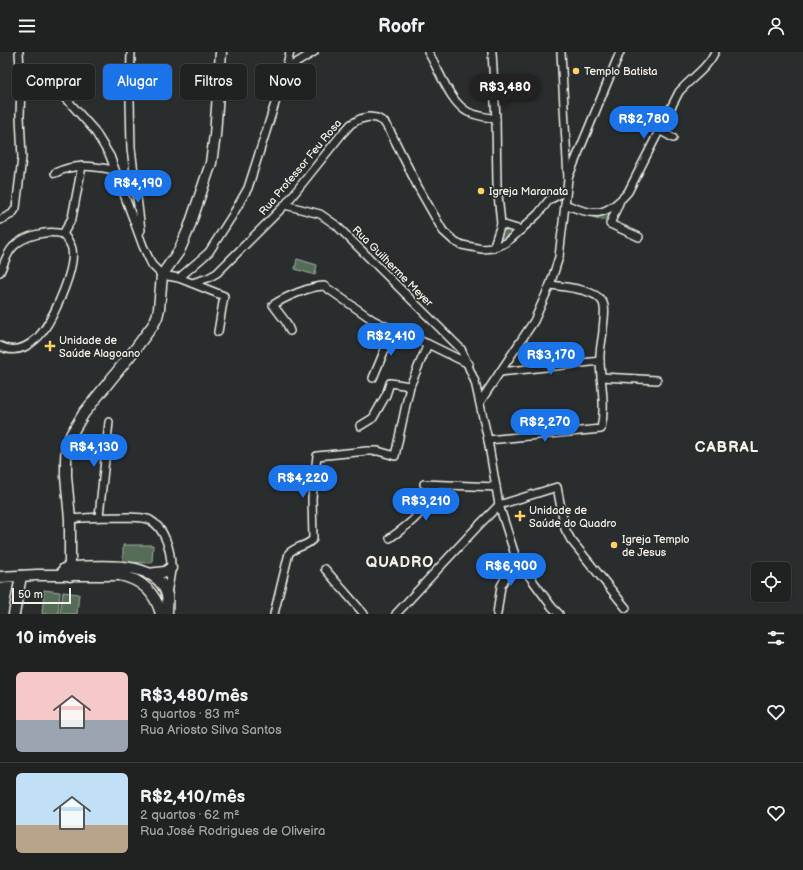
<!DOCTYPE html>
<html lang="pt">
<head>
<meta charset="utf-8">
<style>
  :root { --surface:#202222; --page:#2d2f2f; --text:#f1f3f6; --muted:#a2a4a5; --line:#3d3f40; --accent:#1a73e8 }
  body { margin:0; font-family:"Balsamiq Sans",sans-serif; background:var(--page); color:var(--text); height:100vh; display:flex; flex-direction:column; font-size:15px; white-space:nowrap }
  * { box-sizing:border-box; margin:0 }
  p { font-size:13px; color:var(--muted) }
  .icon { flex:none; width:22px; height:22px; fill:none; stroke:currentColor; stroke-width:2; stroke-linecap:round; stroke-linejoin:round }
  .map { position:relative; height:562px; overflow:hidden }
  .drawer { display:flex; flex-direction:column; background:var(--surface); flex:1 }
  .drawer>* { flex:none }
  .banner { position:absolute; left:12px; top:12px; width:400px; height:36px; display:flex; gap:8px }
  .controls { position:absolute; left:751px; top:510px; display:grid; gap:8px }
  .controls a { display:grid; place-items:center; width:40px; height:40px; border-radius:6px; background:var(--surface); box-shadow:0 1px 3px #0004,0 0 0 1px var(--line); font-size:20px }
  .scale { position:absolute; left:12px; bottom:10px; width:59px; box-sizing:border-box; padding-left:4px; border:2px solid #f4f1e8; border-top:0; font-size:11px; line-height:14px; white-space:nowrap; color:#f4f1e8; -webkit-text-stroke:3px #2a2d2e; paint-order:stroke }
  .price { position:absolute; translate:-50% -34px; padding:0 9px; border-radius:14px; background:var(--accent); color:#fff; font-size:13px; line-height:26px; filter:drop-shadow(0 1px 2px #0008) }
  .price::after { content:''; position:absolute; left:50%; top:24px; width:12px; height:9px; margin-left:-6px; background:inherit; clip-path:polygon(0 0,100% 0,50% 100%) }
  .price.selected { background:#222; color:#fff }
  ul { padding:0; list-style:none }
  li { display:flex; align-items:center; gap:12px; height:100px; padding:0 16px }
  li+li { border-top:1px solid var(--line) }
  li span { display:grid; place-items:center; flex:none; width:112px; height:80px; border-radius:6px; color:#555 }
  li>.icon { margin-inline-start:auto }
  span .icon { width:48px; height:48px; fill:#fffc; stroke-width:1 }
  li b { font-size:17px }
  h2 { display:flex; justify-content:space-between; align-items:center; height:48px; padding:0 16px; font-size:17px }
  .tag { padding:0 14px; border-radius:6px; background:var(--surface); box-shadow:0 1px 3px #0004,0 0 0 1px var(--line); font-size:14px; line-height:36px }
  .tag.selected { background:var(--accent); color:#fff }
  header { display:flex; justify-content:space-between; align-items:center; height:52px; padding:0 16px; background:var(--surface); font-size:18px; font-weight:700 }
  .map>svg:first-child { display:block }
</style>
</head>
<body>
<header><svg class="icon" aria-label="menu" viewBox="0 0 24 24"><path d="M4 6h16M4 12h16M4 18h16"/></svg>Roofr<svg class="icon" aria-label="person" viewBox="0 0 24 24"><circle cx="12" cy="8" r="4"/><path d="M4 21q1-7 8-7t8 7"/></svg></header>
<div class="map">
<svg width="803" height="562" viewBox="0 0 803 562">
  <rect width="100%" height="100%" fill="#2a2d2e"/>
  <filter id="ink" filterUnits="userSpaceOnUse"><feTurbulence type="fractalNoise" baseFrequency=".025" numOctaves="2"/><feDisplacementMap in="SourceGraphic" scale="8" xChannelSelector="R" yChannelSelector="G"/><feConvolveMatrix kernelMatrix="1 2 1 2 8 2 1 2 1" color-interpolation-filters="sRGB"/></filter>
  <g filter="url(#ink)">
    <g fill="#546c59" stroke="#a4aea0">
      <polygon points="614,158 608,170 587,163 606,163"/>
      <polygon points="502,176 515,180 507,188 497,191"/>
      <polygon points="297,207 317,213 315,223 295,217"/>
      <polygon points="123,493 153,493 152,511 123,510"/>
      <polygon points="44,538 60,540 58,562 42,562"/>
      <polygon points="63,540 79,542 77,562 60,562"/>
    </g>
    <g fill="none" stroke-linecap="round" stroke-linejoin="round">
      <defs>
        <g id="street">
          <polyline points="131,0 130,48 131,96 141,178"/>
          <path d="M 428,0 C 439,17 450,51 468,60 C 477,64 486,65 496,67"/>
          <polyline points="492,0 496,67 497,133 501,172 521,178"/>
          <polyline points="286,17 314,0"/>
          <polyline points="21,23 49,34 60,42 70,51 94,78 110,104 143,194 152,213 162,223 179,226 224,244 218,280"/>
          <polyline points="659,78 673,86"/>
          <path d="M 55,121 C 75,111 94,114 114,118"/>
          <polyline points="568,126 620,0"/>
          <polyline points="619,151 610,172 639,185"/>
          <path d="M 565,152 C 594,165 606,165 628,140 L 679,40 C 692,25 706,18 715,0"/>
          <polyline points="285,153 320,162 336,173 461,297 475,330 488,388 499,453 516,506 552,555 559,562"/>
          <polyline points="0,168 12,162 16,156 22,106 20,64 21,33 19,0"/>
          <polyline points="63,182 72,166 82,114"/>
          <polyline points="493,196 501,172"/>
          <path d="M 0,220 C 4,212 7,201 13,195 C 24,183 48,178 63,182"/>
          <polyline points="179,226 209,200 232,164 248,136 286,17 290,0"/>
          <polyline points="192,231 208,226 217,221 285,153 341,83 351,72 360,67 369,65 377,66 384,70 391,81 418,135 443,179 454,189 462,193 482,197 493,196 505,191 513,185 538,162 549,148 566,139"/>
          <path d="M 290,279 L 286,270 L 273,253 C 285,245 311,234 324,234 L 373,268 L 393,278 L 428,292 L 469,312"/>
          <path d="M 0,294 C 13,301 25,297 36,287 C 51,274 76,217 72,197 C 71,191 67,187 63,182"/>
          <polyline points="500,320 600,309"/>
          <polyline points="602,325 657,328"/>
          <polyline points="373,326 393,278"/>
          <polyline points="480,350 534,269 550,233 559,205 568,127 561,0"/>
          <polyline points="360,374 373,366 386,343 390,331 410,334"/>
          <path d="M 488,388 L 601,377 C 606,353 601,334 600,310 C 599,300 602,289 603,279 C 603,270 607,256 602,249 C 594,237 564,235 550,233"/>
          <polyline points="424,432 496,435"/>
          <polyline points="99,464 109,370"/>
          <path d="M 70,467 C 90,465 109,465 129,465 C 136,466 144,465 150,468 C 165,476 171,499 171,515 C 171,524 168,533 167,542"/>
          <path d="M 390,486 C 413,470 425,460 436,433"/>
          <polyline points="325,517 364,562"/>
          <path d="M 274,562 L 289,501 C 296,494 308,494 313,487 L 312,446 L 317,404 L 367,399 L 378,399 L 395,404 L 410,334 L 428,292"/>
          <polyline points="396,562 478,474 499,453 557,435 565,477 571,488 626,556"/>
          <polyline points="497,562 501,534 516,506"/>
        </g>
        <g id="secondary">
          <path d="M 64,517 L 70,515 C 99,515 157,506 167,543 C 168,549 167,556 167,562"/>
          <polyline points="148,522 165,520 171,516"/>
          <polyline points="70,524 70,467 66,424 66,407 67,393 72,381 84,361 133,300 153,273 157,265 159,257 162,223 179,199 189,176 211,111 215,83 221,0"/>
          <path d="M 0,525 L 37,523 L 120,523 C 142,528 155,540 161,562"/>
          <polyline points="14,562 21,524"/>
        </g>
      </defs>
      <use href="#street" stroke="#f4f1e8" stroke-width="10"/>
      <use href="#secondary" stroke="#f4f1e8" stroke-width="13"/>
      <use href="#street" stroke="#2a2d2e" stroke-width="7"/>
      <use href="#secondary" stroke="#2a2d2e" stroke-width="10"/>
    </g>
  </g>
  <g fill="#ffd166" stroke="#2a2d2e" stroke-width="1.5">
    <circle cx="576" cy="19" r="4"/>
    <circle cx="481" cy="139" r="4"/>
    <path d="M48 288h4v4h4v4h-4v4h-4v-4h-4v-4h4z"/>
    <path d="M518 458h4v4h4v4h-4v4h-4v-4h-4v-4h4z"/>
    <circle cx="614" cy="493" r="4"/>
  </g>
  <g text-anchor="middle" stroke-width="3.5" stroke-linejoin="round" paint-order="stroke">
    <g font-size="11" fill="#f4f1e8" stroke="#2a2d2e" text-anchor="start">
      <text x="584" y="23">Templo Batista</text>
      <text x="489" y="143">Igreja Maranata</text>
      <text x="59" y="292">Unidade de<tspan x="59" dy="13">Saúde Alagoano</tspan></text>
      <text x="529" y="462">Unidade de<tspan x="529" dy="13">Saúde do Quadro</tspan></text>
      <text x="622" y="491">Igreja Templo<tspan x="622" dy="13">de Jesus</tspan></text>
    </g>
    <g font-size="11" fill="#f4f1e8" stroke="#2a2d2e">
      <text transform="translate(300 115) rotate(-50)" y="4">Rua Professor Feu Rosa</text>
      <text transform="translate(393 214) rotate(45)" y="4">Rua Guilherme Meyer</text>
    </g>
    <g font-size="15" font-weight="bold" letter-spacing="1" fill="#f4f1e8" stroke="#2a2d2e">
      <text x="727" y="400">CABRAL</text>
      <text x="400" y="515">QUADRO</text>
    </g>
  </g>
</svg>
<div class="controls">
<a><svg class="icon" aria-label="locate" viewBox="0 0 24 24"><circle cx="12" cy="12" r="6"/><path d="M12 2v4M12 18v4M2 12h4M18 12h4"/></svg></a>
</div>
<div class="scale">50 m</div>
<b class="price selected" style="left:505px;top:56px">R$3,480</b>
<b class="price" style="left:644px;top:88px">R$2,780</b>
<b class="price" style="left:138px;top:152px">R$4,190</b>
<b class="price" style="left:391px;top:305px">R$2,410</b>
<b class="price" style="left:551px;top:324px">R$3,170</b>
<b class="price" style="left:545px;top:391px">R$2,270</b>
<b class="price" style="left:94px;top:416px">R$4,130</b>
<b class="price" style="left:303px;top:447px">R$4,220</b>
<b class="price" style="left:426px;top:470px">R$3,210</b>
<b class="price" style="left:511px;top:535px">R$6,900</b>
<div class="banner">
<a class="tag">Comprar</a>
<a class="tag selected">Alugar</a>
<a class="tag">Filtros</a>
<a class="tag">Novo</a>
</div>
</div>
<section class="drawer">
<h2>10 imóveis<svg class="icon" aria-label="filters" viewBox="0 0 24 24"><path d="M4 7h16M4 17h16"/><circle cx="9" cy="7" r="2"/><circle cx="15" cy="17" r="2"/></svg></h2>
<ul>
<li><span style="background:linear-gradient(#f6c9c9 60%,#9aa5b1 0)"><svg class="icon" aria-label="home" viewBox="0 0 24 24"><path d="M3 11l9-7 9 7M6 9v11h12V9"/></svg></span><div><b>R$3,480/mês</b><p>3 quartos · 83 m²</p><p>Rua Ariosto Silva Santos</p></div><svg class="icon" aria-label="heart" viewBox="0 0 24 24"><path d="M12 20l-8-8c-3-5 5-10 8-4 3-6 11-1 8 4z"/></svg></li>
<li><span style="background:linear-gradient(#bfe0f5 65%,#b9a48a 0)"><svg class="icon" aria-label="home" viewBox="0 0 24 24"><path d="M3 11l9-7 9 7M6 9v11h12V9"/></svg></span><div><b>R$2,410/mês</b><p>2 quartos · 62 m²</p><p>Rua José Rodrigues de Oliveira</p></div><svg class="icon" aria-label="heart" viewBox="0 0 24 24"><path d="M12 20l-8-8c-3-5 5-10 8-4 3-6 11-1 8 4z"/></svg></li>
</ul>
</section>
</body>
</html>
